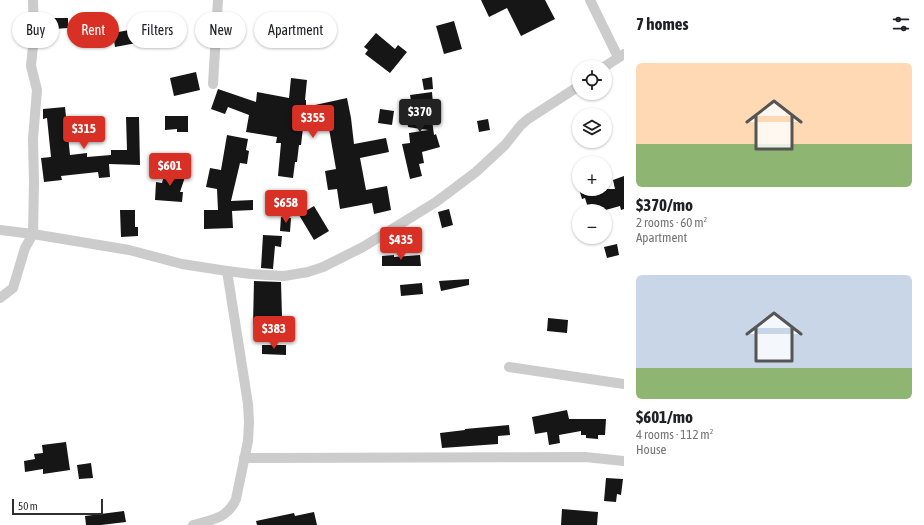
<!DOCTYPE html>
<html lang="en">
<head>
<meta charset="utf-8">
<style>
  :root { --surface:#fff; --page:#f6f6f6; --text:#202124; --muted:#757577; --accent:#d93025 }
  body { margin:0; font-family:"Asap Condensed",sans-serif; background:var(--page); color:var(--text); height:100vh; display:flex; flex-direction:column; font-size:15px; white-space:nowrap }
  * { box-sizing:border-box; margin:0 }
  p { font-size:13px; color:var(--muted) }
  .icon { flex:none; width:22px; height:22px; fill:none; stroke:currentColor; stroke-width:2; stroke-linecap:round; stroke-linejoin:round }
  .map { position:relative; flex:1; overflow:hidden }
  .details { display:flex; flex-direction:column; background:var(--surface); width:300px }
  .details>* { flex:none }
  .top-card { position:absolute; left:12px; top:12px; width:380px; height:36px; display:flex; gap:8px }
  .buttons { position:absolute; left:572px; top:60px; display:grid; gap:8px }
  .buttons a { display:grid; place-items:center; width:40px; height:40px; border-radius:50%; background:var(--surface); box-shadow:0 1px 3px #0004; font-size:20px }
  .scale { position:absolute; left:12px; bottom:10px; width:91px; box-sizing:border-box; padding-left:4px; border:2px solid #2f2f2f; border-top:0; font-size:11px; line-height:14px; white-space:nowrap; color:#2f2f2f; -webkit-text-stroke:3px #fff; paint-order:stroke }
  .price { position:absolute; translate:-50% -34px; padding:0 9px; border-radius:4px; background:var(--accent); color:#fff; font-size:13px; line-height:26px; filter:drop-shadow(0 1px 2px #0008) }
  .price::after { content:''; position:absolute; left:50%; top:24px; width:12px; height:9px; margin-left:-6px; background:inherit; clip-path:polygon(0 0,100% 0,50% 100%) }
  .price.on { background:#222; color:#fff }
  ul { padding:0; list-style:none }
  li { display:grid; align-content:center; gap:8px; height:212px; padding:0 12px }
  li span { display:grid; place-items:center; height:124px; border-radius:6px; color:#555 }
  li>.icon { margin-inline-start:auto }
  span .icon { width:72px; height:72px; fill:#fffc; stroke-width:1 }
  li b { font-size:17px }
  h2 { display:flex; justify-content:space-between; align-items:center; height:48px; padding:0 12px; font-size:17px }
  .chip { padding:0 14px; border-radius:18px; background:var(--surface); box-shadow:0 1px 3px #0004; font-size:14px; line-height:36px }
  .chip.on { background:var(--accent); color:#fff }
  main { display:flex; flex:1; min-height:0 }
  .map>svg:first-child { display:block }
</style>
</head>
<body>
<main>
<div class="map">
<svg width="624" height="525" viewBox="0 0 624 525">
  <rect width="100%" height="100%" fill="#fff"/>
  <g fill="#161616">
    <polygon points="481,0 545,0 555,19 521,36 507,8 489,17"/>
    <polygon points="53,18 68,18 68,28 54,29"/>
    <polygon points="454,21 462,49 444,54 436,26"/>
    <polygon points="308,24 313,33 302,38 297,30"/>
    <polygon points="156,25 158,39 115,47 113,33"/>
    <polygon points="376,33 395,49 398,45 407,52 390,73 365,54 368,50 364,47"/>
    <polygon points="196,72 200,90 174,96 170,78"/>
    <polygon points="432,77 433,89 424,90 422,79"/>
    <polygon points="291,78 307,80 305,100 306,100 306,107 347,98 351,118 354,144 386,138 389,152 360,158 366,190 387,186 391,210 374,214 372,203 340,209 337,189 328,190 325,171 336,169 328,123 303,128 301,145 299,145 297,162 295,162 293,178 278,176 281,143 276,143 277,137 246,132 249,115 228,107 225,114 211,109 218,89 256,102 257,92 289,98"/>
    <polygon points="432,92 433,104 430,104 434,135 436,134 440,147 422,152 424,163 419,164 422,176 410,179 402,144 410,143 409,133 428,130 408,127 406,112 413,113 410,95"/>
    <polygon points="65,107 70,155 87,153 87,157 111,155 111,150 127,150 126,117 139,117 140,165 109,164 110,177 99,178 98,172 61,176 62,180 44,182 41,158 51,157 47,118 43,119 43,109"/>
    <polygon points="380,109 394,111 392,125 378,123"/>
    <polygon points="165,116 188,116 188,132 177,132 177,129 165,130"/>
    <polygon points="488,119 490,130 479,132 477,121"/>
    <polygon points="227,135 248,139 246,150 249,151 247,164 240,163 231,201 253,200 253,210 232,211 233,228 204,229 204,210 218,210 217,189 206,187 210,168 221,170"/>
    <polygon points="166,168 186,174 180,192 183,192 182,202 155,200 156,182 162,183"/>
    <polygon points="624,176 624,209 621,210 620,206 602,211 589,211 585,198 582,199 579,189 615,189 613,180"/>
    <polygon points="314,206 329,231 314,240 299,215"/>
    <polygon points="449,209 453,225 442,228 438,212"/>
    <polygon points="120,210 135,210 135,227 138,227 138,236 121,237"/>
    <polygon points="281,217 291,218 290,232 280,231"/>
    <polygon points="263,235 282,236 281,247 275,246 273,269 261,268"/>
    <polygon points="617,244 619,255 607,258 604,247"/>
    <polygon points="394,255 394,257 420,255 421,266 382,266 382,256"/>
    <polygon points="469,279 469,285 441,291 439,281"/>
    <polygon points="254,281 281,282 282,316 273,316 273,319 264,319 264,324 253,324"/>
    <polygon points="422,283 423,294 401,296 400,285"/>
    <polygon points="548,318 568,320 567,333 547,331"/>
    <polygon points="262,345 286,345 286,355 262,354"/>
    <polygon points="567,410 569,419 606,419 605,435 598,435 598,439 586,438 586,435 581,435 581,431 559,435 560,443 549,445 547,432 535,434 532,417"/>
    <polygon points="509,425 510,435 498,436 498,444 442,448 440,433 465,430 465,429"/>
    <polygon points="66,442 70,470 43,474 43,469 25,472 24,461 35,459 34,454 43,453 42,445"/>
    <polygon points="91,463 93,478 79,479 77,465"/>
    <polygon points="606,478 623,479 621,495 617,494 616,502 604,501"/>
    <polygon points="562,509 598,512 597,525 561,525"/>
    <polygon points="124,511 126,522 101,525 86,525 85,516"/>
    <polygon points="314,512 317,525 257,525 256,521 294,513 295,516"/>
  </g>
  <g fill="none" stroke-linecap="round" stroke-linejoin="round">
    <g stroke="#ccc" stroke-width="10">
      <polyline points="590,0 618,57"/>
      <polyline points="604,67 624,54"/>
      <polyline points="213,84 218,0"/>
      <polyline points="0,230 33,234 129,250 182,264 227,271 251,274 284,276 308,272 323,267 363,247 436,202 476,172 505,145 521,125 528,119 579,86"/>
      <polyline points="0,298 13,288 25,248 33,234 34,182 33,139 37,90 31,66 34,36 33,0"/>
      <polyline points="509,367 624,384"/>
      <polyline points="244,458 585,457 624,461"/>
      <path d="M 193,525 C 212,520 228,518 236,499 L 248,441 L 249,422 L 248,404 L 227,271"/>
    </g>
  </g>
</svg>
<div class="buttons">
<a><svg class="icon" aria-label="locate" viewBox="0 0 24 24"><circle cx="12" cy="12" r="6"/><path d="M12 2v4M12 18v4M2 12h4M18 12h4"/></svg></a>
<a><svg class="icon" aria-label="layers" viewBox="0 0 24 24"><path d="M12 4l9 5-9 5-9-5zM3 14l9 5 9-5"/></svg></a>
<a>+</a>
<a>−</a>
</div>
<div class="scale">50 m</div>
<b class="price on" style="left:420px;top:133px">$370</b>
<b class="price" style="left:313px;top:139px">$355</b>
<b class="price" style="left:84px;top:150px">$315</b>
<b class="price" style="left:170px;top:187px">$601</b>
<b class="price" style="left:286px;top:224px">$658</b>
<b class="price" style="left:401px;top:261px">$435</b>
<b class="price" style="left:274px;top:350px">$383</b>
<div class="top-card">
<a class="chip">Buy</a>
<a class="chip on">Rent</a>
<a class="chip">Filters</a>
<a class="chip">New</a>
<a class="chip">Apartment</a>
</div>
</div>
<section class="details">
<h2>7 homes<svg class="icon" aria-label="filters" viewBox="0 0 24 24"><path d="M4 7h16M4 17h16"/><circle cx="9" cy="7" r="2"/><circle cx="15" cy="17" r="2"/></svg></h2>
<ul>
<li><span style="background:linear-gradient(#ffd9b3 65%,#8fb573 0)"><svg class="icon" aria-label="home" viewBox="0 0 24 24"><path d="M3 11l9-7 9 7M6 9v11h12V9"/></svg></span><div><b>$370/mo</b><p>2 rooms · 60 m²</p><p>Apartment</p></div></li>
<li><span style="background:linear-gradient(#c9d6e8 75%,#8fb573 0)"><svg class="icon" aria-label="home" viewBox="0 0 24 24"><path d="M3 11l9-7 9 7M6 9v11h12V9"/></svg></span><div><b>$601/mo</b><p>4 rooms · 112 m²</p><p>House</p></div></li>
</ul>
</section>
</main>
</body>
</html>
